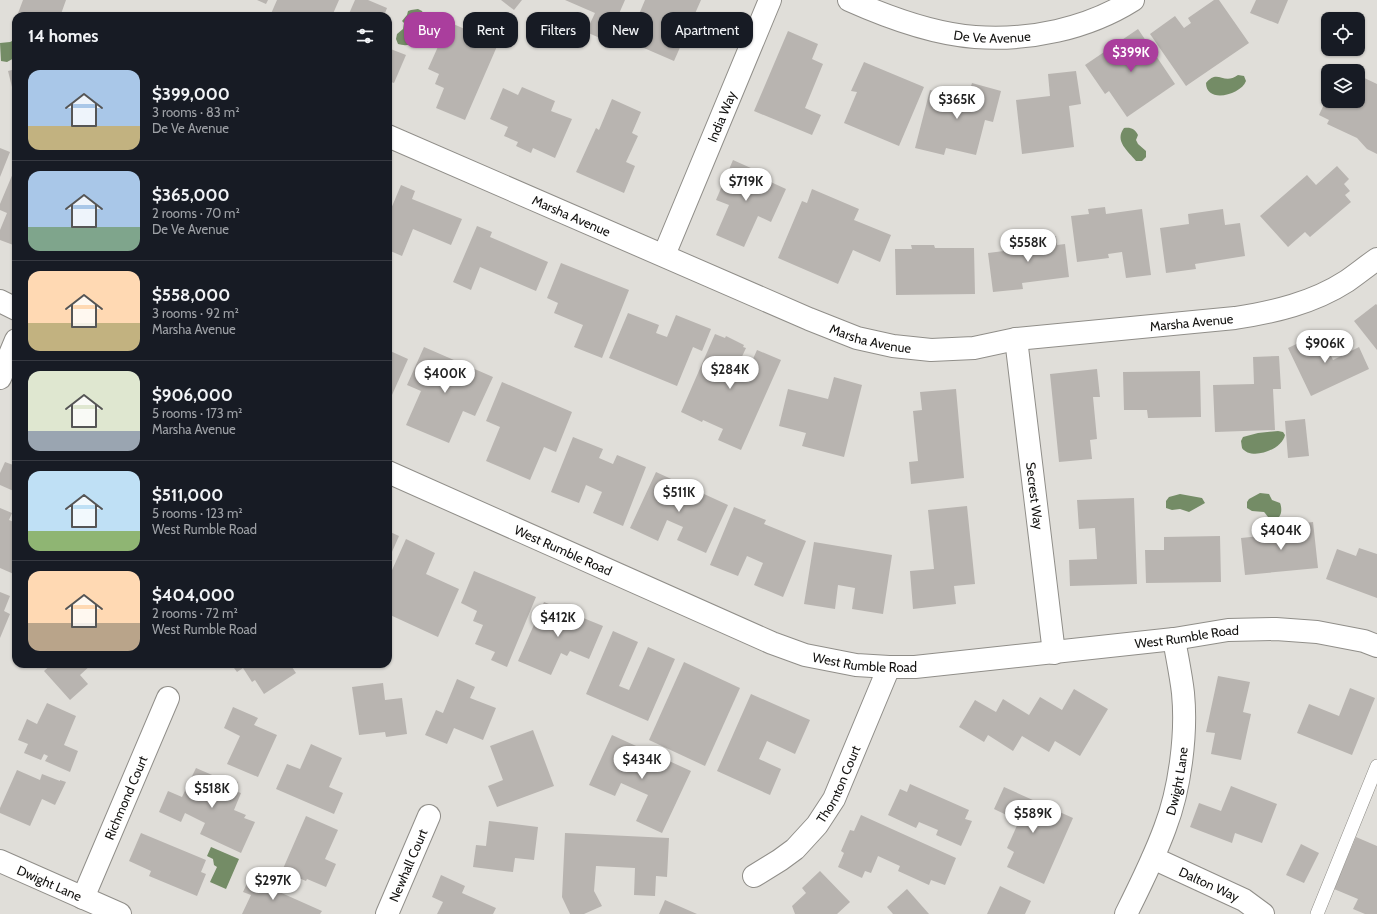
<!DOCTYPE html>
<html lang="en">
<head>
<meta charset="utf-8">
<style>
  :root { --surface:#171b24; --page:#242831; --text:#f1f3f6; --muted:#9ea1a6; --line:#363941; --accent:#aa3e9d }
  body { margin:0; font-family:Cabin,sans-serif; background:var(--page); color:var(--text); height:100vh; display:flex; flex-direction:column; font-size:15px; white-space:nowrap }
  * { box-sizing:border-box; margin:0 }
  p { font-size:13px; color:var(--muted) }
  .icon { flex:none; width:22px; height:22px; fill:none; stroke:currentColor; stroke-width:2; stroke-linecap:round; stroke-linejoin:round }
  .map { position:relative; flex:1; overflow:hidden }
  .details { position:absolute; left:12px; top:12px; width:380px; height:656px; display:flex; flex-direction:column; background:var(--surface); border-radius:12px; box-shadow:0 1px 3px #0004 }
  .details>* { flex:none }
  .guide { position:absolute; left:404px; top:12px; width:380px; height:36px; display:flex; gap:8px }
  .controls { position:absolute; left:1321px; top:12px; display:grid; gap:8px }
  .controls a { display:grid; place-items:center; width:44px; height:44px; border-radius:8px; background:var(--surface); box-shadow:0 1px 3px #0004; font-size:20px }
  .price { position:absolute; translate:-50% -34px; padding:0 9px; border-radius:14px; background:#fff; color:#222; font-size:13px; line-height:26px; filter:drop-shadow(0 1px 2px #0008) }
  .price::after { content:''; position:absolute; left:50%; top:24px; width:12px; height:9px; margin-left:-6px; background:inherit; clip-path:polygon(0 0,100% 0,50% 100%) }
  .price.current { background:var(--accent); color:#fff }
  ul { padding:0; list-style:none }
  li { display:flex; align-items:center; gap:12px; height:100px; padding:0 16px }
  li+li { border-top:1px solid var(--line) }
  li span { display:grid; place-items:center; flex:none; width:112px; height:80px; border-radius:12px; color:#555 }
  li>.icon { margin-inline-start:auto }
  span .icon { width:48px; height:48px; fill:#fffc; stroke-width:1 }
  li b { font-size:17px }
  h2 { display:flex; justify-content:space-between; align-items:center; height:48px; padding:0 16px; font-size:17px }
  .chip { padding:0 14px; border-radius:12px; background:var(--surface); box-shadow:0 1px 3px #0004; font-size:14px; line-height:36px }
  .chip.current { background:var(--accent); color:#fff }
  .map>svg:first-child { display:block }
</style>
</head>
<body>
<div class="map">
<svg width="1377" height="914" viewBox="0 0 1377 914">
  <rect width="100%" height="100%" fill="#e0ded9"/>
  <g fill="#748c66">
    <path d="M 418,9 L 422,11 C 426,18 424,21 420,27 L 423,36 C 417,44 407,47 398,44 L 396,39 L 397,34 L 403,29 L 404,23 L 402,21 L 407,15 L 408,11 L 411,10 Z"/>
    <polygon points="16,39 16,57 7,62 1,61 0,43 10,42"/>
    <path d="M 1238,75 L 1244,76 L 1246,81 C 1241,95 1206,104 1206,83 C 1218,68 1223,86 1238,75 Z"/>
    <path d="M 1124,128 C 1131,127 1135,129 1138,135 L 1136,140 L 1138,144 L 1146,151 L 1146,157 L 1142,161 L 1136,161 C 1128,151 1114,141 1124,128 Z"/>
    <path d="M 1278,431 L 1283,432 L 1285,435 C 1282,450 1251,461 1242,448 L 1241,441 L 1243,437 L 1258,433 Z"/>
    <path d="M 1260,493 L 1269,494 L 1272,500 L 1280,503 C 1283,510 1281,522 1271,519 C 1268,518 1266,514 1264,512 L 1252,511 L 1247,508 L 1247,502 L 1249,499 Z"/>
    <polygon points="1180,494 1202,498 1205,503 1189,512 1180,509 1172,510 1166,508 1166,501 1169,497"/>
    <polygon points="211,847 239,859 226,889 210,882 217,867 214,865 213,859 207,856"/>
  </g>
  <g fill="#b8b4b0">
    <polygon points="23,0 66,0 61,14 67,16 17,16"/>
    <polygon points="257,0 268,0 266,4"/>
    <polygon points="277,0 339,0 332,16 270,16"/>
    <polygon points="355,0 368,0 387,8 384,16 348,16"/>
    <polygon points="501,0 522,0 514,10"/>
    <polygon points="565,0 625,0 607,41 586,32 595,13"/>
    <polygon points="645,0 701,0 674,61 630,42 636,27 634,26"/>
    <polygon points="1214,0 1219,0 1249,43 1186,86 1150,34 1175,16 1184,28 1191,23 1188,18"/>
    <polygon points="1256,0 1288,0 1278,24 1250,13"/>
    <polygon points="449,22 498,44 465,120 436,108 444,88 435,84 439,74 428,69"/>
    <polygon points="1138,29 1175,84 1127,117 1109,91 1105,94 1085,65"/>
    <polygon points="788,31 818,44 812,59 823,64 805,108 821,115 812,135 754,111"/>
    <polygon points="388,48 406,55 394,83 388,81"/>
    <polygon points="864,62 924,87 899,146 844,123 857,92 851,91"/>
    <polygon points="1341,67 1350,71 1339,71"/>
    <polygon points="16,69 16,95 14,95 8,71"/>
    <polygon points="1076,71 1081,104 1069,106 1074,147 1022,154 1016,100 1050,96 1048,74"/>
    <polygon points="1358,75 1377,84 1377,154 1367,149 1357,138 1327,124 1329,120 1319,115 1328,96 1328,101 1358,101"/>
    <polygon points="972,83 1001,91 993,122 985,120 976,155 946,148 944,155 915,148 930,90 967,99"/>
    <polygon points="522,87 555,101 551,111 572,119 555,158 533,148 531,153 516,146 518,142 504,136 508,127 490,119 503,88 518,95"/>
    <polygon points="612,99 641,112 632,133 638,136 626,162 635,166 624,193 576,172 596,128 599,130"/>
    <polygon points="0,148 10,152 0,177"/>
    <polygon points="733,160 762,173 760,177 786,189 771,222 758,216 744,247 716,235 729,205 716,200"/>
    <polygon points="16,166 16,246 0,240 0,230 7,213 0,210 0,204"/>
    <polygon points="1337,166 1349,179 1344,184 1350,191 1345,195 1351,202 1310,237 1305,232 1288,247 1260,216 1307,175 1316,185"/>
    <polygon points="401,185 415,191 412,199 462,219 451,245 413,229 402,256 388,250 388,216"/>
    <polygon points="812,189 859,209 854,220 891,235 880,262 853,250 838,284 778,258 802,201 807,203"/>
    <polygon points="1105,207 1106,214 1142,209 1151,275 1126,278 1122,252 1108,254 1109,258 1077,262 1071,216 1089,214 1088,209"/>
    <polygon points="1223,209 1225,225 1240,223 1245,256 1195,264 1196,269 1166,273 1160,228 1189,224 1188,214"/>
    <polygon points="477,226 492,232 490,237 548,262 536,291 480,267 471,290 453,282"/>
    <polygon points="1056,236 1057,245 1065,244 1069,277 1022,283 1023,289 993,292 988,253 1004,251 1003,242"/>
    <polygon points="911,245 934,245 935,248 974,248 975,294 896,295 895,249 912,249"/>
    <polygon points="561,263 629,290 602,358 574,347 583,325 554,313 558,303 547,298"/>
    <polygon points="1376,304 1377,305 1377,350 1354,321"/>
    <polygon points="628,313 659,325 656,333 667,337 676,315 711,329 702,351 693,347 677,386 609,358"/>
    <polygon points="1320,333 1333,360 1359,347 1369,369 1311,396 1288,348"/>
    <polygon points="715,334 725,338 726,336 744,345 743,347 746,348 738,365 748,370 757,350 781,360 741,450 718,440 723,429 703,420 702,422 681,412"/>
    <polygon points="424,347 493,377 475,416 463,411 449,443 406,425 421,391 407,385"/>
    <polygon points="388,350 408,359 388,404"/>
    <polygon points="1279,356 1281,389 1273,389 1275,430 1215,432 1213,385 1254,384 1253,357"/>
    <polygon points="1097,369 1100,397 1093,397 1097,439 1090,440 1092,459 1059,462 1050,374"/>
    <polygon points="1200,371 1201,417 1148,418 1147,410 1124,410 1123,372"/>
    <polygon points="834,377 862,385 844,457 802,446 806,433 779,426 788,389 828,399"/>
    <polygon points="502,382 572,412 556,452 544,447 530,480 486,461 500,427 486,421"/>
    <polygon points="956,389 964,478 911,484 909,462 918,461 913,411 922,410 920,392"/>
    <polygon points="1305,419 1309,456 1288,458 1285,421"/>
    <polygon points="573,437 603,449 599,458 613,464 617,455 646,467 623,526 593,513 602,492 586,485 579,503 551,492"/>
    <polygon points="5,462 16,466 16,492 0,485 0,473"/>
    <polygon points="656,472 728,505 706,553 677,540 683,527 667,520 658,541 630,528"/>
    <polygon points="1134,498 1137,584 1070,586 1069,560 1097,559 1095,528 1079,529 1077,500"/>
    <polygon points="967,506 975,584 954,586 956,604 913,609 910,571 934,569 928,510"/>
    <polygon points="734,507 766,520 764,524 806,541 783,597 754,585 763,563 747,556 738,576 710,565"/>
    <polygon points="0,508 12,513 9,520 16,523 16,575 0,568"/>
    <polygon points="1313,522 1318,568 1245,575 1241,538 1289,533 1288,525"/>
    <polygon points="388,531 399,536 388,561"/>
    <polygon points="1220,536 1221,582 1146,583 1145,550 1164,550 1164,537"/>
    <polygon points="406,539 435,553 426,574 459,589 438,637 388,614 388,579"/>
    <polygon points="814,542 892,555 883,614 852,609 855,588 838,585 835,609 804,604"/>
    <polygon points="1359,548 1377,554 1377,598 1326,579 1337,549 1356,556"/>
    <polygon points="474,571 536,597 507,667 491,660 495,652 475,644 483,625 473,621 477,611 461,603"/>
    <polygon points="0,592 10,596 4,611 10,614 0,638"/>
    <polygon points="544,602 603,626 589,659 570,651 567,656 561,653 551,675 518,661"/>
    <polygon points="613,631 638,642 619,686 629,690 648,647 675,659 648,721 586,694"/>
    <polygon points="684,662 740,688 705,766 649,740"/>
    <polygon points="52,664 92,664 80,675 88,684 70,700 44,671"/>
    <polygon points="231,664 290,664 296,673 264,694 255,680 252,682 243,668 237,672"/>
    <polygon points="1218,676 1250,682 1243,712 1251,714 1241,760 1211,754 1215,733 1206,732"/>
    <polygon points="457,679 475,687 470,698 496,708 483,740 454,728 447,744 425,735 436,710 443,713"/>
    <polygon points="383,683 385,700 402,698 407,734 386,737 385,732 359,735 352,687"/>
    <polygon points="1350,688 1375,698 1352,755 1297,733 1309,704 1339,716"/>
    <polygon points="1074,689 1108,709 1080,756 1055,741 1049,752 1022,736 1013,751 988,735 984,742 959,727 975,700 996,712 1003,699 1029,715 1040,697 1062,710"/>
    <polygon points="751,694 810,720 795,754 767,741 759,759 781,769 770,795 717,771"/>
    <polygon points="47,703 76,716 64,745 78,751 70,772 45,761 48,756 44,754 41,760 24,753 28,744 18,740 27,719 37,724"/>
    <polygon points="233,707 258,718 254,725 277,735 258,777 227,764 240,736 224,728"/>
    <polygon points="533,730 554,786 497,807 488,786 503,780 490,746"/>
    <polygon points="612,735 691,771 662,833 636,821 648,795 621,783 615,796 589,785"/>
    <polygon points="311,744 342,758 329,787 343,793 334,814 276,789 287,764 300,769"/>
    <polygon points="196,768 226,781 228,778 238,782 235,791 241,793 234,810 246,815 244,818 255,822 241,853 200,834 205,823 185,813 181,822 159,812 168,791 182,797"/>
    <polygon points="17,770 40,780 42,774 60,781 60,780 66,782 55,805 42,799 30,826 0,813 0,808"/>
    <polygon points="910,784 969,810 965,819 972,821 961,846 936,835 938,830 919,822 916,828 888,815 900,789 907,792"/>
    <polygon points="1231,786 1277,804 1262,843 1235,833 1232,843 1190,827 1199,803 1221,811"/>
    <polygon points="1004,787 1073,818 1044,884 1007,867 1014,852 1007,848 1019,821 994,809"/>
    <polygon points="861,815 956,858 945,885 931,880 929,885 898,871 900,866 878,856 871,873 865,871 862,878 838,867 844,853 841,851 850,830 854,831"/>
    <polygon points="306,816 338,830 325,859 336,864 326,887 307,879 306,881 282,871"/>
    <polygon points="489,821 538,827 534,860 515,858 513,872 473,867 476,845 486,846"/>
    <polygon points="141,833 206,860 201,872 206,874 197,896 149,876 151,871 129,861"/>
    <polygon points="565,833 669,838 667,877 656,876 655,896 634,895 635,868 596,866 594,891 602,906 584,914 570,914 562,897"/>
    <polygon points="1356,837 1377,846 1377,914 1365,914 1353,909 1358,899 1334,889"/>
    <polygon points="1301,844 1319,853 1304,883 1286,875"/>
    <polygon points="820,871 850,902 837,914 795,914 792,906 806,893 802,888"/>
    <polygon points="441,875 465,886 462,893 496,908 493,914 437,914 443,902 432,897"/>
    <polygon points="250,877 278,889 277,891 322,911 320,914 242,914 251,895 243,892"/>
    <polygon points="1000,886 1031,901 1025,914 987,914"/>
    <polygon points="907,889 929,914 893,914 887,907"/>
    <polygon points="665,900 697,914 659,914"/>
  </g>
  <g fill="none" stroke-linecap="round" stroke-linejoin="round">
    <defs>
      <polyline id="lane" points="1317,914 1377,766"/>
      <g id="street">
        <path id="s1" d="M 849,0 C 887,17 934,34 975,37 C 1029,41 1087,29 1133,0"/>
        <path id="s2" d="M 388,136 L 809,319 L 857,338 L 893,346 L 931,350 L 974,348 L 1016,339 L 1235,318 C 1274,312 1313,303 1347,281 C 1357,274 1367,266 1377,259"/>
        <path id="s3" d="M 664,255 L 770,0"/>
        <path id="s4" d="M 1016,339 L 1054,653"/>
        <polyline points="0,378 16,340"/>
        <path id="s5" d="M 1153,858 L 1244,900 L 1263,914"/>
        <path id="s6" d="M 0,861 L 120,914"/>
        <path id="s7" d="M 754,876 L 780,860 L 795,849 L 817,825 L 834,799 L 889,667"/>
        <path id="s8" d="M 83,898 L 168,698"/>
        <path id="s9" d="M 387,914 L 429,816"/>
        <path id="s10" d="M 1126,914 C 1140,886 1154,858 1165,828 C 1180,789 1187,734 1183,693 C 1181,675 1177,657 1174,639"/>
      </g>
      <g id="secondary">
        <polyline points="0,301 16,309"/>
        <path id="s11" d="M 388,472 L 772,643 L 805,655 L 856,665 L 889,667 L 915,667 L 1174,639 L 1228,630 L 1276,629 L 1317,632 L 1364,641 L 1377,646"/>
      </g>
    </defs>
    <use href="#lane" stroke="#908e89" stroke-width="14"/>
    <use href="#street" stroke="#908e89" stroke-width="24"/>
    <use href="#secondary" stroke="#908e89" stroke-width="24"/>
    <use href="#lane" stroke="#fff" stroke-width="13"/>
    <use href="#street" stroke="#fff" stroke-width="22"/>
    <use href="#secondary" stroke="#fff" stroke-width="22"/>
  </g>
  <g text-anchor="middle" stroke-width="3" stroke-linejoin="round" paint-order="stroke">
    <g font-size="13" fill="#131210" stroke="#fff">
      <text dy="5" stroke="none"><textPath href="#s1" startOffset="149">De Ve Avenue</textPath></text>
      <text dy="5" stroke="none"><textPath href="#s3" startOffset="150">India Way</textPath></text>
      <text dy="5" stroke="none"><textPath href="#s2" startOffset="200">Marsha Avenue</textPath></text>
      <text dy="5" stroke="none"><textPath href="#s2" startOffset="848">Marsha Avenue</textPath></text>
      <text dy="5" stroke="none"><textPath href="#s2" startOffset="524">Marsha Avenue</textPath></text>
      <text dy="5" stroke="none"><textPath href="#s4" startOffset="158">Secrest Way</textPath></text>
      <text dy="5" stroke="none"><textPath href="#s11" startOffset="192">West Rumble Road</textPath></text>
      <text dy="5" stroke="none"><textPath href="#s11" startOffset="840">West Rumble Road</textPath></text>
      <text dy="5" stroke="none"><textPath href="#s11" startOffset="516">West Rumble Road</textPath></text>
      <text dy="5" stroke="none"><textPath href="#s10" startOffset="143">Dwight Lane</textPath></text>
      <text dy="5" stroke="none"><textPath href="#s7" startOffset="128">Thornton Court</textPath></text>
      <text dy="5" stroke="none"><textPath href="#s8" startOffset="109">Richmond Court</textPath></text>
      <text dy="5" stroke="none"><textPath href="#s9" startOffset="53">Newhall Court</textPath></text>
      <text dy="5" stroke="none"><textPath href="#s6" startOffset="54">Dwight Lane</textPath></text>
      <text dy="5" stroke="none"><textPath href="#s5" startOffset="62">Dalton Way</textPath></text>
    </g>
  </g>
</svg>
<div class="controls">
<a><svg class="icon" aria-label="locate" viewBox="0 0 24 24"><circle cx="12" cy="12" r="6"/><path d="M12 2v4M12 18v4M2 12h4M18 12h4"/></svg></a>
<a><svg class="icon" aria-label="layers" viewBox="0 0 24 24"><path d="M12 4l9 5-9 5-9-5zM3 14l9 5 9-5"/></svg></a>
</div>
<b class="price current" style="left:1131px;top:73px">$399K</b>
<b class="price" style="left:957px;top:120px">$365K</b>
<b class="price" style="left:746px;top:202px">$719K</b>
<b class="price" style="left:1028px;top:263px">$558K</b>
<b class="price" style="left:1325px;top:364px">$906K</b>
<b class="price" style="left:730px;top:390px">$284K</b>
<b class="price" style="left:445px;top:394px">$400K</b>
<b class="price" style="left:679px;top:513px">$511K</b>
<b class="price" style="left:1281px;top:551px">$404K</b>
<b class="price" style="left:558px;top:638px">$412K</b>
<b class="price" style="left:642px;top:780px">$434K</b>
<b class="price" style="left:212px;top:809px">$518K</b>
<b class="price" style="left:1033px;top:834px">$589K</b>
<b class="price" style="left:273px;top:901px">$297K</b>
<div class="guide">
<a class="chip current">Buy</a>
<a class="chip">Rent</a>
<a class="chip">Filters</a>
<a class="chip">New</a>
<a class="chip">Apartment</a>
</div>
<section class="details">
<h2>14 homes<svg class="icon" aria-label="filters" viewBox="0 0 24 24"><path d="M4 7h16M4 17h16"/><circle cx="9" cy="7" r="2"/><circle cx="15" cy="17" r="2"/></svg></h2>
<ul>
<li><span style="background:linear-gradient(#a9c7e8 70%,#c2b280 0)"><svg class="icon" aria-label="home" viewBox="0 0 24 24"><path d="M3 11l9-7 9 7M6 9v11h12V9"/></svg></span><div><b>$399,000</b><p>3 rooms · 83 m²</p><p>De Ve Avenue</p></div></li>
<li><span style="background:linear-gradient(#a9c7e8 70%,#7fa58c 0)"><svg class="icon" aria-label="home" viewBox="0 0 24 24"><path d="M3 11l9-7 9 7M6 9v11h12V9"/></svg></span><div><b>$365,000</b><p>2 rooms · 70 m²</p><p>De Ve Avenue</p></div></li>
<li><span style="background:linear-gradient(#ffd9b3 65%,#c2b280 0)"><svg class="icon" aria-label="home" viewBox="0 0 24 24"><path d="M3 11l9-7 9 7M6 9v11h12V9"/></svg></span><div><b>$558,000</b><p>3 rooms · 92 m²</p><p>Marsha Avenue</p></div></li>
<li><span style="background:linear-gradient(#dfe7d0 75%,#9aa5b1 0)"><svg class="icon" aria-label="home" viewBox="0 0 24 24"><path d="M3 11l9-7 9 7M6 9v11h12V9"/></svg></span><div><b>$906,000</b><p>5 rooms · 173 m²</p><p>Marsha Avenue</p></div></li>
<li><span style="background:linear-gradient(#bfe0f5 75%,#8fb573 0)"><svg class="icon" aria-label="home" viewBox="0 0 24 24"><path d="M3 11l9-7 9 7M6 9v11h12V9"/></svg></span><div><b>$511,000</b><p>5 rooms · 123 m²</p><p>West Rumble Road</p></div></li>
<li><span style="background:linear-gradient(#ffd9b3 65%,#b9a48a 0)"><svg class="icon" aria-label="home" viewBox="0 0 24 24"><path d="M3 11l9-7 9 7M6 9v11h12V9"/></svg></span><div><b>$404,000</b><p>2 rooms · 72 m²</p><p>West Rumble Road</p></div></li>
</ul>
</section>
</div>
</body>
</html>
